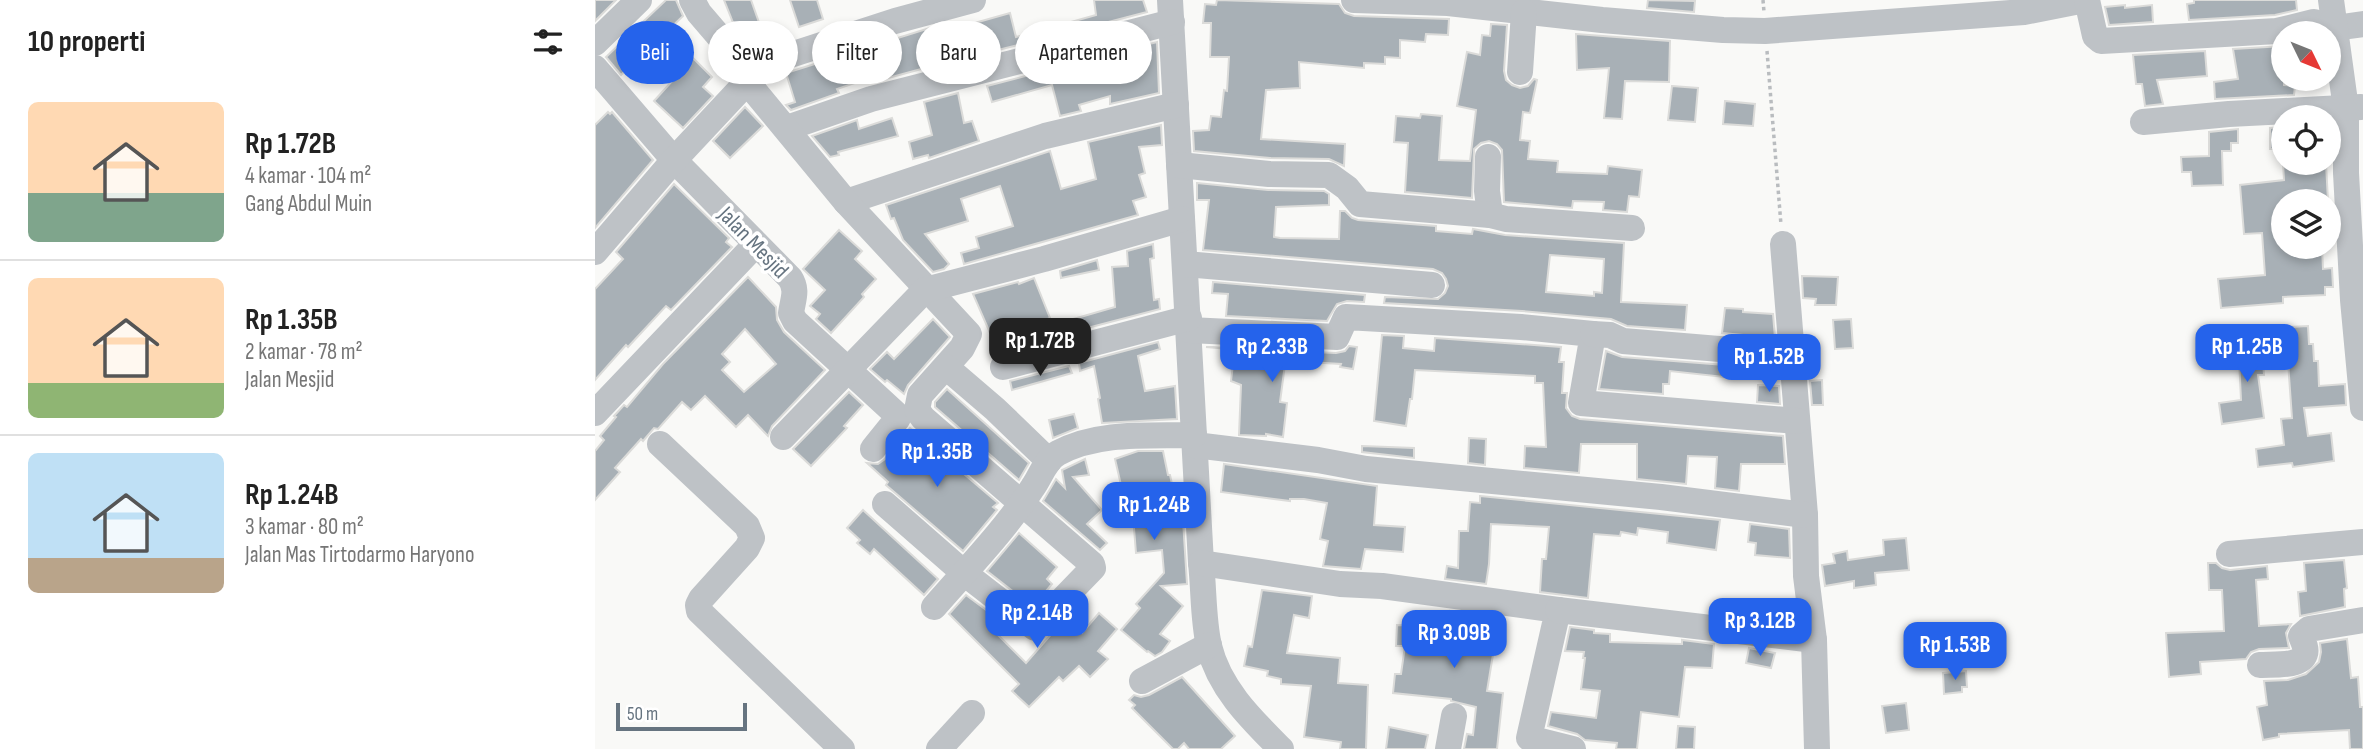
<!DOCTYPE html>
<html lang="id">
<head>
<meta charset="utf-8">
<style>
  :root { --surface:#fff; --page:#f6f6f6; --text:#222; --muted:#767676; --line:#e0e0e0; --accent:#2563eb }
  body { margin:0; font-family:"Sofia Sans Condensed",sans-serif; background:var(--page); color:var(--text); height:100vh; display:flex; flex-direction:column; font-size:26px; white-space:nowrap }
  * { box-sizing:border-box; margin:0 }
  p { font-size:23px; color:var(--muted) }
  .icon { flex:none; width:38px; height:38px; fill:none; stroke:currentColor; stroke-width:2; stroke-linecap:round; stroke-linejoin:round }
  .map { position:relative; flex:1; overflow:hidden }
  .details { display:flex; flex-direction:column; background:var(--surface); width:595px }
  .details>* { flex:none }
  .hud { position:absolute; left:21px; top:21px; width:665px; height:63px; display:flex; gap:14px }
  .needle { width:46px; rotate:133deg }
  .buttons { position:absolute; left:1676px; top:21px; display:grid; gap:14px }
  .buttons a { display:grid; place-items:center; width:70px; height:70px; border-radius:50%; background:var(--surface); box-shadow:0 4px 10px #0003; font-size:35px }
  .scale { position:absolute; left:21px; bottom:18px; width:131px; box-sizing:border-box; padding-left:7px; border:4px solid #667480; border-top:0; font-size:19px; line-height:24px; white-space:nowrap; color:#667480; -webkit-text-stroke:5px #fff; paint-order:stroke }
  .price { position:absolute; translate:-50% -60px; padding:0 16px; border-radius:14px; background:var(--accent); color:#fff; font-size:23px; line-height:46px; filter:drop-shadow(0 2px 4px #0008) }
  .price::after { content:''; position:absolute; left:50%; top:42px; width:21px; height:16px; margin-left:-10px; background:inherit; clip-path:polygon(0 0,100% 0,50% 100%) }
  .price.selected { background:#222; color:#fff }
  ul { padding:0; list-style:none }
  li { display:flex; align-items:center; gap:21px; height:175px; padding:0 28px }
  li+li { border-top:2px solid var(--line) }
  li span { display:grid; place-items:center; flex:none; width:196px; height:140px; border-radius:10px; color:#555 }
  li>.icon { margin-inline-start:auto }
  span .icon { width:84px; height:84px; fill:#fffc; stroke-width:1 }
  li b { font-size:30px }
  h2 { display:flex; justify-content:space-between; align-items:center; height:84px; padding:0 28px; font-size:30px }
  .pill { padding:0 24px; border-radius:32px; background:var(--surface); box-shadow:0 4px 10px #0003; font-size:24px; line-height:63px }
  .pill.selected { background:var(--accent); color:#fff }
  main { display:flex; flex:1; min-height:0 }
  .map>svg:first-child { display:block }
</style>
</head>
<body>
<main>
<section class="details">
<h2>10 properti<svg class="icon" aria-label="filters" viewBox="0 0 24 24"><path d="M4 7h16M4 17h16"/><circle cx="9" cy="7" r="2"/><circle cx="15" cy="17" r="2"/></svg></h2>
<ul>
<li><span style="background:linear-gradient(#ffd9b3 65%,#7fa58c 0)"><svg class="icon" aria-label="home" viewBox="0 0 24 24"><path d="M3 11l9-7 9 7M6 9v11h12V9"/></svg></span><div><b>Rp 1.72B</b><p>4 kamar · 104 m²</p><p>Gang Abdul Muin</p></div></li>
<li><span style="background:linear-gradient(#ffd9b3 75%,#8fb573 0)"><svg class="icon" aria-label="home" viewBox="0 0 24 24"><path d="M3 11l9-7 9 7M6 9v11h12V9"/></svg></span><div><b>Rp 1.35B</b><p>2 kamar · 78 m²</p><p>Jalan Mesjid</p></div></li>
<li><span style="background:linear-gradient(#bfe0f5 75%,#b9a48a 0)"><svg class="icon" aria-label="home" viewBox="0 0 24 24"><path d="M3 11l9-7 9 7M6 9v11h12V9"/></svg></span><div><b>Rp 1.24B</b><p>3 kamar · 80 m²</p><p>Jalan Mas Tirtodarmo Haryono</p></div></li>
</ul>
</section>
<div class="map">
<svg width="1768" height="749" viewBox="0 0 1768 749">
  <rect width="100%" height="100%" fill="#f9f9f7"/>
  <g fill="#a8b0b6" stroke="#dbdbd9" stroke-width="2" fill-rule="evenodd">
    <polygon points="0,0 21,0 0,21"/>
    <polygon points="71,0 81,0 88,16 26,75 11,57"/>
    <polygon points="129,0 156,0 167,31 145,40"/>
    <polygon points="195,0 222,0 228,19 204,27"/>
    <polygon points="499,0 548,0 552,12 471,33 469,24 501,15"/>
    <polygon points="622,0 744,4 750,13 759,16 854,19 853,35 831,34 830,42 805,40 805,58 790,57 790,64 769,63 769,68 704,62 705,88 671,90 666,139 750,144 749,166 734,159 675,158 599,151 598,131 614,130 616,116 626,117 629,90 632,91 634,57 615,57 616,23 608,23 610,4 621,5"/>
    <polygon points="1053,0 1100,1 1099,12 1052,8"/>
    <polygon points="1599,0 1701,0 1702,10 1680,15 1594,20 1592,4 1599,3"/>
    <polygon points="1530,5 1530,8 1557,5 1558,22 1514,25 1510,7"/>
    <polygon points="415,13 421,37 433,34 435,42 399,51 396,40 381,44 376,24"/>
    <polygon points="896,24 912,25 909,71 911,80 917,85 925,88 933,86 939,79 942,80 935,113 928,112 925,140 935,141 933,159 963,161 962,172 1012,174 1013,166 1047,170 1044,197 1034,196 1032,212 1008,210 1009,202 978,201 977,208 909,202 907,150 902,144 894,141 886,143 879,149 877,198 810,192 813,143 799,142 801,116 825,118 826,114 847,116 844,160 875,161 881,110 862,106 872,52 885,55 887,35 895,36"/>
    <polygon points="341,26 352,62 282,81 280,76 242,89 244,93 196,110 191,105 200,102 191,73"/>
    <polygon points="981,34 1075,41 1074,82 1030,81 1027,119 1009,118 1014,68 982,70"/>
    <polygon points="562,42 564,93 515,104 515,96 484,105 486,111 465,116 457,85 397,102 392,86"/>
    <polygon points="1689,46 1689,85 1700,86 1699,95 1620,99 1619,82 1643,79 1638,49"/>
    <polygon points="1610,51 1612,76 1562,80 1568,104 1550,106 1547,84 1541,84 1538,55"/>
    <polygon points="98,58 117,77 108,87 118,96 88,128 59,101"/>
    <polygon points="1077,86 1103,88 1100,122 1073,120"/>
    <polygon points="363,93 369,123 377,121 384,141 334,158 333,155 318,159 314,142 337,135 329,102"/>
    <polygon points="1130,101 1160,104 1158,126 1128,124"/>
    <polygon points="150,107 168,126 135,158 118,141"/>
    <polygon points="13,112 15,114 17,112 58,160 0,228 0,125"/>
    <polygon points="297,118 303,136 243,152 244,155 235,157 217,136 262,120 264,129"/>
    <polygon points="566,125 567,145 544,147 550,173 544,175 551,197 538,201 543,215 369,264 366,253 384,248 381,237 418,226 405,186 366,199 373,221 330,234 354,264 349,269 338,272 308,240 299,218 296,219 291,205 455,151 466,189 501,179 493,142"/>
    <polygon points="1689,127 1689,149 1675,149 1675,128"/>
    <polygon points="1643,129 1643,143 1636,143 1636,151 1627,151 1628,185 1597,186 1596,172 1587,172 1586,157 1614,156 1614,132"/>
    <polygon points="1688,163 1731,163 1733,201 1689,201 1689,247 1727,247 1728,269 1737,268 1738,287 1730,287 1730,295 1688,297 1688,303 1626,308 1623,279 1670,275 1667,233 1649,234 1645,185 1689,180"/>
    <path d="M 602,183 L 673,190 L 729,191 L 734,194 L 734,205 L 681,207 L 679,237 L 685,238 L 744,239 L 745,211 L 750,211 L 757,218 L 763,220 L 841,226 L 841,231 L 877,234 L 878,229 L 910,235 L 1029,243 L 1026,302 L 1092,305 L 1090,330 L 1032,326 L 1016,319 L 927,311 L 789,303 L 790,297 L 843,299 L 850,293 L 853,286 L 851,279 L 847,273 L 838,269 L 608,250 L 614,200 L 602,200 ZM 955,255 L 1009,259 L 1007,293 L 999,292 L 999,296 L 951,292 Z"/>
    <polygon points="79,184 134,238 131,242 137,247 76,310 71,306 33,347 31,345 0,380 0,289 28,259 21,252"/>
    <polygon points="244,230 267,251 260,259 281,279 267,294 269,297 236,333 221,319 225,314 215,306 230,290 208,269"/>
    <polygon points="558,244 559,258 555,259 559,300 564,299 565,309 477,332 475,320 520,307 517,267 533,266 532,251"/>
    <polygon points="502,260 504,270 466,278 465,271"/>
    <polygon points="1207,276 1243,277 1241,305 1220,305 1221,299 1208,298"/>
    <path d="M 153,277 L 181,307 L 182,320 L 189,332 L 230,370 L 177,426 L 173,436 L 153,415 L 141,427 L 110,396 L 96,410 L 87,402 L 63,429 L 59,428 L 48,441 L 46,439 L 20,468 L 25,472 L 0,500 L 0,451 L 9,440 L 5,436 L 21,417 L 19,416 L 29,405 L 32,407 L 68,364 ZM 150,329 L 181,364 L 149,392 L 127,370 L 135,362 L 127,354 Z"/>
    <polygon points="439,278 455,318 438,325 443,341 411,350 405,332 395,333 378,294 423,282 424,284"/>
    <polygon points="618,282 770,295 769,302 752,301 742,304 732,321 631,316 633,294 617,293"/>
    <polygon points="1130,308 1148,309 1148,312 1178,314 1180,338 1127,333"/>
    <polygon points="338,319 355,337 313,385 309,394 292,380 290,382 275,369 292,352 299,359"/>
    <polygon points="1256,319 1258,348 1240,349 1238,320"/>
    <polygon points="1713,326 1714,344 1718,344 1719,361 1723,361 1724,386 1750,384 1751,405 1709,408 1713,436 1736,433 1739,461 1698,467 1697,463 1663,467 1661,449 1689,445 1686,419 1697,418 1693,362 1693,346 1696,345 1695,327"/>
    <polygon points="787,335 809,336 808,348 839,351 840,338 966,347 964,362 969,362 967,393 972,393 971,408 977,416 985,419 1188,436 1190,464 1146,464 1144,491 1120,488 1122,457 1093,456 1091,484 1042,479 1042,444 986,444 984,473 929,468 930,446 951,447 948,383 940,383 940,376 820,370 817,399 815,399 811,426 779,421"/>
    <polygon points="1666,336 1669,375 1663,375 1669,418 1627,424 1624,403 1646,400 1643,337"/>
    <polygon points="563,342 565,349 543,356 550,391 580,386 582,419 507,423 503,399 505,398 499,366 485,371 484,363"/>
    <polygon points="754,346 762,347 758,369 745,367 746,364 711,362 710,364 690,364 685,402 692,403 688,437 671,434 671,436 644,435 646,385 636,381 639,356 633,356 634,349 611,347 741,353 750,351"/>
    <polygon points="1011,351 1027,357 1130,365 1129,377 1075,371 1074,384 1068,384 1068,394 1004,389"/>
    <polygon points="474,366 477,373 417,390 415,381"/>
    <polygon points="1227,380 1228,405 1217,405 1215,381"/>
    <polygon points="1163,385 1184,386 1185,404 1162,402"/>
    <polygon points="352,389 434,463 424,480 340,407 340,402"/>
    <polygon points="254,392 268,405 249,426 252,428 216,466 198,449"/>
    <polygon points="479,414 483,428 458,438 454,420"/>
    <polygon points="315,428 403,503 398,507 402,510 368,551 291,485 293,482 272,463 283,464 290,459"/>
    <polygon points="874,438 891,439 890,465 873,463"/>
    <polygon points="767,446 819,448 819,458 767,452"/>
    <polygon points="543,451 568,451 573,475 575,475 585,520 588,520 592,584 566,586 588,606 565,634 575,641 567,652 560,656 553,651 552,652 526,630 545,608 541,604 569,573 567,550 541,553 538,516 534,520 520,459"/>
    <polygon points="490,459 494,475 478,477 507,510 492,524 512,543 505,550 448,501 461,479 470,488 467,470"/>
    <polygon points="629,464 782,486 779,525 810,527 808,552 770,549 766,569 728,566 733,541 725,539 732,503 709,499 695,499 695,501 626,492"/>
    <polygon points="885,496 1125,520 1121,550 1072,543 1073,532 1043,528 1042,535 1026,532 1025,536 999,534 993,598 945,592 947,559 951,559 954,527 896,524 894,564 891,584 850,579 852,566 863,568 864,531 873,531 875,502 885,503"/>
    <polygon points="268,510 343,579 329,595 279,549 275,554 262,543 265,540 252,528"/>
    <polygon points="1155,524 1194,529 1195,558 1160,555 1161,543 1153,542"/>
    <polygon points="424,533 462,567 452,579 457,584 438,607 392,571"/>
    <polygon points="1311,538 1314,570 1280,573 1281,585 1259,588 1259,581 1230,586 1227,565 1240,563 1238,554 1252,551 1253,560 1289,555 1288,540"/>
    <polygon points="1749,560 1752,588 1749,589 1750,607 1705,616 1703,592 1711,591 1709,563"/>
    <polygon points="1613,563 1621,563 1627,568 1635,570 1672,566 1673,579 1661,580 1664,626 1696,624 1691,633 1694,648 1664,649 1656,652 1651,659 1605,662 1606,674 1574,677 1571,633 1629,631 1627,590 1614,590"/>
    <polygon points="667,590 717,596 714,618 699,615 692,653 745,658 743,683 773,685 771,749 745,749 746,742 709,737 716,686 686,684 686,679 672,676 673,671 649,666 653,646 657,647"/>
    <polygon points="371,595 406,621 398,630 431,663 466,623 487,633 504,613 522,629 503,651 513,659 495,677 484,666 468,681 464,677 434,707 417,691 424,684 354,614"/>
    <polygon points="855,611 904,618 892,691 908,693 902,749 869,749 872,734 878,735 881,707 856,701 856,699 798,693 800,674 806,674 810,646 801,646 802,625 853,627"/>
    <polygon points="975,627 999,630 999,633 1015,634 1015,642 1087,644 1087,640 1119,644 1117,668 1090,667 1084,717 1046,712 1042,749 1021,749 1022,743 990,740 982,734 953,726 956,712 1001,718 1005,691 986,689 990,658 988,658 989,652 970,651"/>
    <polygon points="1752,639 1756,678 1763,677 1765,707 1768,707 1768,749 1755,749 1754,730 1684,734 1684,737 1668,740 1662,707 1672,705 1669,681 1693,680 1711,674 1724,662 1726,652 1725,643"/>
    <polygon points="1154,648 1180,653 1176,668 1151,663"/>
    <polygon points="1371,671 1372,687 1367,687 1367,692 1349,694 1348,673"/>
    <polygon points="587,677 640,736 626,749 594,749 589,743 583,749 578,749 537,708 540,705 534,700 539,695 546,697 554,695"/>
    <polygon points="1311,703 1314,730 1291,733 1287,706"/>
    <polygon points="1083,726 1100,727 1099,749 1081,749"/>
    <polygon points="794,727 833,735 830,749 791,749"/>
  </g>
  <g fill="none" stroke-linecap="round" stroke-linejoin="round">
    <g stroke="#b9bcbf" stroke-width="3.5" stroke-dasharray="3.5 3.5" stroke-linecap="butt">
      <polyline points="1168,0 1169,12"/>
      <polyline points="1172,51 1186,225"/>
    </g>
    <g stroke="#bec2c6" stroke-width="26">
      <polyline points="97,0 104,13 128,41"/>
      <path d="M 575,0 L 606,563 C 609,590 608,620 614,646 C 624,688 656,719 686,749"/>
      <polyline points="759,0 853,3 1007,20 1128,30 1170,31 1429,12 1490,0"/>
      <polyline points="1492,0 1500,36 1506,41 1682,31 1719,22 1740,28 1768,24"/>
      <polyline points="1736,0 1751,109 1751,173 1758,300 1768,408"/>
      <polyline points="0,43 44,0"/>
      <path d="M 0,68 L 79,160 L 195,278 C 203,290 198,299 196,313 L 200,321 L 301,414 L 303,418 L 278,449"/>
      <polyline points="925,72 929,12"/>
      <polyline points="152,82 183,59 300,21 378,0"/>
      <polyline points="1548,122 1634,114 1766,107"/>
      <polyline points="192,128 276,99 577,22"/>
      <polyline points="893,157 892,191 895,215"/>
      <polyline points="584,165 674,174 734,175 752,188 765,204 895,215 911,219 1037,228"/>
      <polyline points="251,202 450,136 581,105"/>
      <polyline points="1188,244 1210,515 1211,576 1219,640 1222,749"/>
      <polyline points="0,252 79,160 152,82 251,202 374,334 367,348 325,395 322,410 328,418 497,564 498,568 440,628 369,573 290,504"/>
      <polyline points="590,264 837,285"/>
      <polyline points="594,330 742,337 751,317 926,327 998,334 986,403 1202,421"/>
      <polyline points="998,334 1015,335 1028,341 1198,355"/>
      <polyline points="351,367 400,409 454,461"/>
      <polyline points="408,367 594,318"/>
      <polyline points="0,413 161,244"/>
      <polyline points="188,437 330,290 449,259 587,219"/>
      <polyline points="65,444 152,526 157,538 152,548 106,599 103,605 104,611 247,749"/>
      <polyline points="600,445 723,460 771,469 1066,497 1210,515"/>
      <polyline points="1634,554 1768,542"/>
      <polyline points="606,563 745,584 787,586 963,610 934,738 978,749"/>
      <path d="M 339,607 C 373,568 410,530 438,487 C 446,476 450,460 463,453 C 503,431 555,436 599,435"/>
      <polyline points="963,610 1219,640"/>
      <path d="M 1665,665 C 1677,664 1706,667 1710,654 C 1712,649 1708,641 1706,636 L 1714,629 L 1768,620"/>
      <polyline points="547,681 614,645"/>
      <polyline points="344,749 377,713"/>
      <polyline points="853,749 859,716"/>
    </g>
  </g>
  <g text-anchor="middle" stroke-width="7" stroke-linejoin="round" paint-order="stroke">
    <g font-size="23" fill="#667480" stroke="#fff">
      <text transform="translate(159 242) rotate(46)" y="8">Jalan Mesjid</text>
    </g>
  </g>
</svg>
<div class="buttons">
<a><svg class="needle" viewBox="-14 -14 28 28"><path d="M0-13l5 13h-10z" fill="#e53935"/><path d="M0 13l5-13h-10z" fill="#767676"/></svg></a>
<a><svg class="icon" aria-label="locate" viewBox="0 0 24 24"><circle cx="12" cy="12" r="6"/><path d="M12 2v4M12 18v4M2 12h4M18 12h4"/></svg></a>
<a><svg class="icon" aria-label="layers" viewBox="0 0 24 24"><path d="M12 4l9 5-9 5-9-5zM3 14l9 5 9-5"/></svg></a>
</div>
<div class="scale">50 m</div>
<b class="price selected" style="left:445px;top:378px">Rp 1.72B</b>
<b class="price" style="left:677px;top:384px">Rp 2.33B</b>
<b class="price" style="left:1652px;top:384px">Rp 1.25B</b>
<b class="price" style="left:1174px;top:394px">Rp 1.52B</b>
<b class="price" style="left:342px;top:489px">Rp 1.35B</b>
<b class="price" style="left:559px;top:542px">Rp 1.24B</b>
<b class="price" style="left:442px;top:650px">Rp 2.14B</b>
<b class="price" style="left:1165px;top:658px">Rp 3.12B</b>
<b class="price" style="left:859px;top:670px">Rp 3.09B</b>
<b class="price" style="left:1360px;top:682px">Rp 1.53B</b>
<div class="hud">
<a class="pill selected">Beli</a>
<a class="pill">Sewa</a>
<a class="pill">Filter</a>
<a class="pill">Baru</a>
<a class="pill">Apartemen</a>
</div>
</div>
</main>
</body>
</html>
